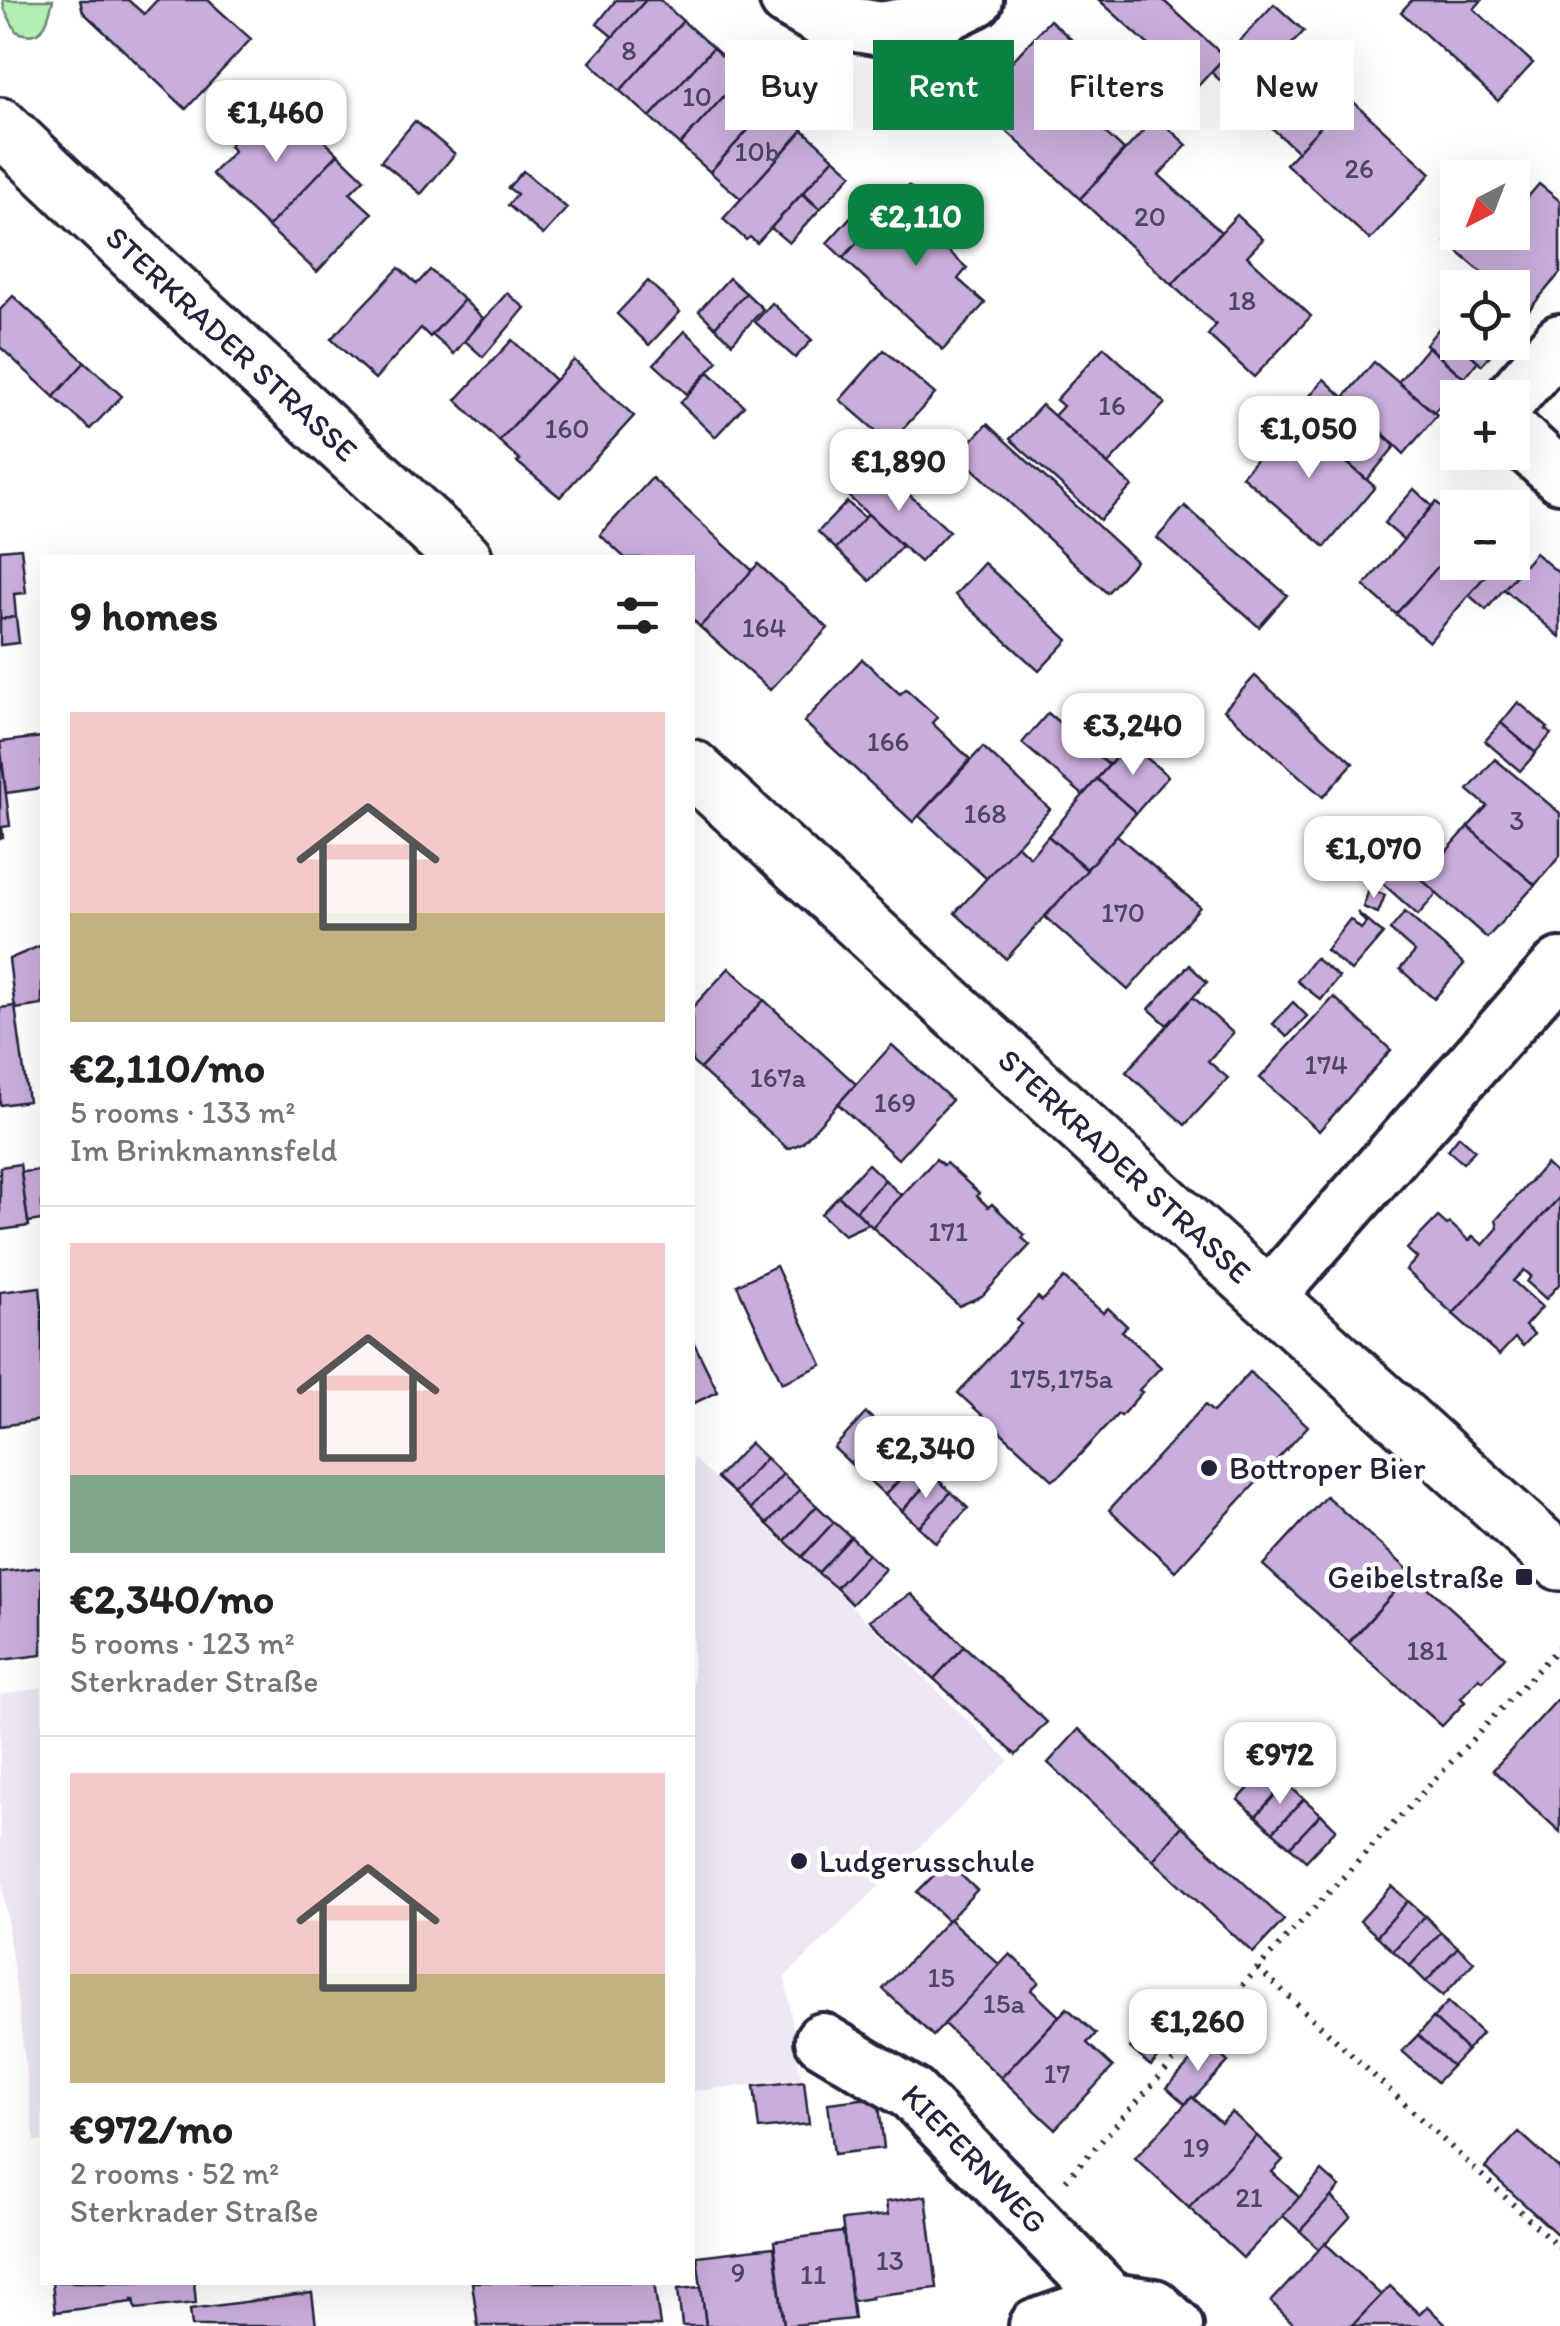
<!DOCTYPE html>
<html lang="en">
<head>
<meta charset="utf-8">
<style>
  :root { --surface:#fff; --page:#f2f2f2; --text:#202124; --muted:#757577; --line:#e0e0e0; --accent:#0b8043 }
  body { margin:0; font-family:Itim,sans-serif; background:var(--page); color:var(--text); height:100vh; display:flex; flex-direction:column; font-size:38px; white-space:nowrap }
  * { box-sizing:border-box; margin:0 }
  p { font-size:32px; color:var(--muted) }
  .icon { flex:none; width:55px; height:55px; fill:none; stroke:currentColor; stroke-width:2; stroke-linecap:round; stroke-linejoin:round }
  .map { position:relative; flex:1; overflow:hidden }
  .side { position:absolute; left:40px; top:555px; width:655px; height:1730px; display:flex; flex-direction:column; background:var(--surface); border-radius:0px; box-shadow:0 10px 40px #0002 }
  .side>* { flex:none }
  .top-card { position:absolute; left:725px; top:40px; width:685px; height:90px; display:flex; gap:20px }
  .needle { width:65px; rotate:222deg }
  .tools { position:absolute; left:1440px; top:160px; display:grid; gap:20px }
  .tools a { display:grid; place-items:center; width:90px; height:90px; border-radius:0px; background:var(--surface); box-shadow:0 10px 40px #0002; font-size:50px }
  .price { position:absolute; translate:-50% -85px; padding:0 22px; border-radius:20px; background:#fff; color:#222; font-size:32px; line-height:65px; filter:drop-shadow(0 2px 5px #0008) }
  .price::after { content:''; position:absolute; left:50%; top:60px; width:30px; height:22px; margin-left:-15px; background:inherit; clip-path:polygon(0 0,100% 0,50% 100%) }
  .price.on { background:var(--accent); color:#fff }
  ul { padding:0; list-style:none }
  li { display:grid; align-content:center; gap:20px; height:530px; padding:0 30px }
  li+li { border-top:2px solid var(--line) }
  li span { display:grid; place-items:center; height:310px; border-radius:0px; color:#555 }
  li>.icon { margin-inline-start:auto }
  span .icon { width:180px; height:180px; fill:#fffc; stroke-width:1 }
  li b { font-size:42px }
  h2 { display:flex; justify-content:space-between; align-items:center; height:120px; padding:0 30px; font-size:42px }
  .pill { padding:0 35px; border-radius:0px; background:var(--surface); box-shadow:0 10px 40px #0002; font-size:35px; line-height:90px }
  .pill.on { background:var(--accent); color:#fff }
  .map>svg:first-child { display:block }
</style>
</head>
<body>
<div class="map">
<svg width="1560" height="2326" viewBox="0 0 1560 2326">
  <rect width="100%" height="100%" fill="#fff"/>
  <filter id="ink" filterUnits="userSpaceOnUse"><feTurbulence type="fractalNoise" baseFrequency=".01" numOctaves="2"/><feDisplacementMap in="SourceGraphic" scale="20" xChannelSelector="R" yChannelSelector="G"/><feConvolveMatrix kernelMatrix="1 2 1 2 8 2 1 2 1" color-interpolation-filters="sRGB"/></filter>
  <g filter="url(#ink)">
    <g fill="#efe6f4">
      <polygon points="693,1458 866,1620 1009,1761 785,1977 801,2079 693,2091"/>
      <polygon points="42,1687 42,2142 35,2141 0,1864 0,1695"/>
    </g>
    <path fill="#b3eeb2" stroke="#6a8876" stroke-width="2.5" d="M 3,0 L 53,0 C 48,21 43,44 16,31 L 4,8 Z"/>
    <g fill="#c9addb" stroke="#22223b" stroke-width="2.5">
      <polygon points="80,0 128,0 144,14 157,0 208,0 251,39 186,109 83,12"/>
      <polygon points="616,0 646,0 613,37 597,24"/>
      <polygon points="646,0 660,0 683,21 620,91 590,62"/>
      <polygon points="1099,0 1163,0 1225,57 1196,88"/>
      <polygon points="1412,0 1482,0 1474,9 1533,63 1498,101 1401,12"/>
      <polygon points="1274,4 1304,31 1276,61 1303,85 1309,79 1339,107 1298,152 1211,72"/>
      <polygon points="1050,20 1095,61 1064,94 1124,150 1080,199 975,102"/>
      <polygon points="683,21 713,48 650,117 620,91"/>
      <polygon points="713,48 743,75 680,145 650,117"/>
      <polygon points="743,75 774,102 710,172 680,145"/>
      <polygon points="1348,97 1431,173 1370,240 1286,164"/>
      <polygon points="774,102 803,130 741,199 710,172"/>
      <polygon points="319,104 333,118 317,134 338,154 268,227 212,174 234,151 229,146 243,130 248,136 265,117 287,138"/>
      <polygon points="1156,117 1187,145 1159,175 1221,232 1172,285 1080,199"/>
      <polygon points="415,121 455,154 421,194 381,161"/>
      <polygon points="803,130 834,158 757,243 750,237 746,240 723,219"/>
      <polygon points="338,154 364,179 350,193 372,213 317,272 268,227"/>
      <polygon points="834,158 852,174 820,209 803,193"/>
      <polygon points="523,171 567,208 543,235 508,205 517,194 508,188"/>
      <polygon points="1539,184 1560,201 1560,273 1528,311 1512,298 1512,288 1500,288 1446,242 1458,228 1458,232 1512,232 1512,185 1527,198"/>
      <polygon points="909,186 945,219 931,235 967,268 958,279 985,303 943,350 843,258"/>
      <polygon points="802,194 820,209 789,243 771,228"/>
      <polygon points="857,210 873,225 843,258 827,243"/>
      <polygon points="1237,215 1263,239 1247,256 1311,316 1254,377 1208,335 1216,325 1172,285"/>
      <polygon points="399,268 417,284 430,270 464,300 430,337 421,328 375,379 331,339"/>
      <polygon points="729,278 746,293 715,327 699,311"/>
      <polygon points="648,281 680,312 649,345 617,314"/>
      <polygon points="507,293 525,308 483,357 465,341"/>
      <polygon points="746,293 763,309 732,343 715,327"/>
      <polygon points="13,296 85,362 54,397 0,347 0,310"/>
      <polygon points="464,300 483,318 454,354 432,335"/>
      <polygon points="772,303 812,340 795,358 755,322"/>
      <polygon points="1458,307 1458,342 1501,342 1482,365 1440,327"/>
      <polygon points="1440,327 1478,361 1464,378 1426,344"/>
      <polygon points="685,331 718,361 687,394 654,364"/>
      <polygon points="512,340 555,380 499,441 456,400"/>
      <polygon points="1104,347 1165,403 1108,464 1054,416 1063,406 1056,400"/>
      <polygon points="1428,347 1464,378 1434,412 1398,382"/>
      <polygon points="884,350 935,394 890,443 840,400"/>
      <polygon points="574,360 634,416 560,497 517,462 520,460 499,441"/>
      <polygon points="85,362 122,396 90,429 54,397"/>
      <polygon points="1374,362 1437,415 1404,454 1345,396"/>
      <polygon points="709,372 744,406 715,437 680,403"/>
      <polygon points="1324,379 1395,446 1367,480 1293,416"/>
      <polygon points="1042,405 1132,486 1100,520 1010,439"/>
      <polygon points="1293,416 1375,487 1325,547 1242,476"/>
      <polygon points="987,424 1136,561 1107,593 958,455"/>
      <polygon points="878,466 949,531 920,562 849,497"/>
      <polygon points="652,478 753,571 700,627 692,619 692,558 625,558 600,535"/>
      <polygon points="1414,489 1432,506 1404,540 1384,523"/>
      <polygon points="847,502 865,518 836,549 818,532"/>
      <polygon points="1436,502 1458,521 1458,544 1396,614 1364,586"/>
      <polygon points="1185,506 1287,595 1259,627 1157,538"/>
      <polygon points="868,514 902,546 870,581 836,549"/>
      <polygon points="1458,544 1458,562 1497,562 1429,642 1396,614"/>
      <polygon points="21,548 26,593 14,594 16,617 0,619 0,550"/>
      <polygon points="1535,553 1560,574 1560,637 1504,589"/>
      <polygon points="1497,562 1515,576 1486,610 1469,595"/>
      <polygon points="984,563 1068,640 1039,671 955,595"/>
      <polygon points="758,564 828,628 770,690 700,627"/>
      <polygon points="16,617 19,643 0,645 0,619"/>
      <polygon points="862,659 900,694 906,689 937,717 932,723 970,759 913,822 804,722"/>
      <polygon points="1255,676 1353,763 1323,797 1224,710"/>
      <polygon points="1518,702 1548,728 1546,730 1551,734 1535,753 1501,723"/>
      <polygon points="1048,713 1109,765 1083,795 1022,743"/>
      <polygon points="1100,718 1129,743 1109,765 1081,741"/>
      <polygon points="1501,723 1536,753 1520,771 1485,741"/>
      <polygon points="42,737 42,788 6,793 0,742"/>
      <polygon points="1129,743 1168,776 1136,813 1097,779"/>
      <polygon points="983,747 1050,809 987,879 919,816"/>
      <polygon points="0,748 10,826 2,827 3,838 0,839"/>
      <polygon points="1495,759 1560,813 1560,856 1535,885 1468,827 1487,806 1468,790"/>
      <polygon points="1097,779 1136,813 1087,869 1048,836"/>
      <polygon points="1468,827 1535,885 1487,938 1404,865 1429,837 1445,853"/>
      <polygon points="1363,829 1396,859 1400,858 1380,881 1344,850"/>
      <polygon points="1117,835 1200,907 1128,990 1045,917"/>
      <polygon points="1048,836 1087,870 1006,959 955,913 1017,845 1030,857"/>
      <polygon points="1398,859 1437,893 1418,915 1380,881"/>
      <polygon points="1369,889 1385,895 1378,913 1363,907"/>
      <polygon points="1357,912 1383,934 1351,971 1326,950 1350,919 1361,929 1366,923"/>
      <polygon points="1405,912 1464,964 1434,999 1400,969 1415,952 1390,930"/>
      <polygon points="42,945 42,1005 15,1009 9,959"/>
      <polygon points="1315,958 1339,977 1321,1000 1297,981"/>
      <polygon points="1189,965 1207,982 1167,1025 1149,1009"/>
      <polygon points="729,968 764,1000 700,1069 692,1062 692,1008"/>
      <polygon points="1193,997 1233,1033 1208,1061 1228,1078 1185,1125 1126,1072"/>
      <polygon points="1334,997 1391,1050 1319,1131 1260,1078"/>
      <polygon points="764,1000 856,1084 802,1143 788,1149 700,1069"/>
      <polygon points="1293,1002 1307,1016 1287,1037 1273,1024"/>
      <polygon points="15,1006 28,1101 0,1105 0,1008"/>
      <polygon points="892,1045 952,1100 898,1159 838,1104"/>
      <polygon points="1459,1136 1475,1150 1463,1163 1448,1150"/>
      <polygon points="936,1159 943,1165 946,1163 979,1193 977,1196 988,1207 992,1204 1025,1235 1022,1238 1030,1245 982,1296 959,1306 872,1227"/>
      <polygon points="20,1164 29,1226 0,1230 0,1167"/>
      <polygon points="868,1164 885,1180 856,1211 838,1196"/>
      <polygon points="1546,1164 1560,1177 1560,1197 1453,1314 1406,1270 1417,1258 1407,1249 1438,1217 1447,1225 1450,1223 1469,1241 1473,1236 1483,1245 1498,1228 1496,1220"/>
      <polygon points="42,1170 42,1220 28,1222 21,1172"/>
      <polygon points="885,1180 901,1195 872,1227 856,1211"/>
      <polygon points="838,1196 856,1211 868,1224 844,1235 821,1214"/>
      <polygon points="1560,1197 1560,1283 1546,1299 1527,1282 1531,1276 1524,1270 1513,1281 1542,1307 1525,1326 1534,1334 1523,1346 1515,1338 1499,1355 1453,1314"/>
      <polygon points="776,1266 822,1365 782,1383 737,1285"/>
      <polygon points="1064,1278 1103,1313 1108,1308 1127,1326 1122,1331 1161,1367 1139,1390 1142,1392 1121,1416 1118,1414 1062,1474 1053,1480 958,1393 1021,1324 1017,1320 1038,1297 1042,1301"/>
      <polygon points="40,1287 42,1309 42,1420 0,1426 0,1292"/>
      <polygon points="692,1339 718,1392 692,1404"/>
      <polygon points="1250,1372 1308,1426 1175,1571 1109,1510 1205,1405 1213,1412"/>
      <polygon points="866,1413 883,1428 850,1463 834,1448"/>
      <polygon points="883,1428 900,1445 868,1479 850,1463"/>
      <polygon points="750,1443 766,1458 734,1493 717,1478"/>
      <polygon points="900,1445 918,1461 885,1495 868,1479"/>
      <polygon points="766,1458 783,1474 751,1509 734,1493"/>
      <polygon points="918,1461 934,1476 902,1511 885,1495"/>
      <polygon points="783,1474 800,1490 767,1524 751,1509"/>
      <polygon points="934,1476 951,1492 919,1527 902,1511"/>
      <polygon points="800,1490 817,1506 785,1541 767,1524"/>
      <polygon points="951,1492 968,1508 936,1543 919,1527"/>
      <polygon points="1326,1496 1412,1573 1349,1642 1263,1565"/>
      <polygon points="817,1506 834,1522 802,1557 785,1541"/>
      <polygon points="834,1522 851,1537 818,1573 802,1557"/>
      <polygon points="851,1537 868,1554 836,1588 818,1573"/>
      <polygon points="868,1554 885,1569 852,1604 836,1588"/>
      <polygon points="42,1567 42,1655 1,1660 0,1572"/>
      <polygon points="1412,1573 1505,1657 1483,1681 1479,1678 1461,1698 1465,1702 1442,1726 1349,1643"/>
      <polygon points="911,1594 964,1646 934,1679 869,1620"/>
      <polygon points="964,1646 1047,1722 1016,1755 934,1679"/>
      <polygon points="1557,1700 1560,1706 1560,1832 1493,1770"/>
      <polygon points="1079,1729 1182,1826 1153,1860 1048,1763"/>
      <polygon points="1269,1766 1286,1783 1256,1816 1238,1800"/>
      <polygon points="1286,1783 1304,1799 1273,1832 1256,1816"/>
      <polygon points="1304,1799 1321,1814 1290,1847 1273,1832"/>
      <polygon points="1321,1814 1336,1829 1306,1861 1290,1847"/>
      <polygon points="1182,1826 1284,1920 1253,1953 1153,1860"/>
      <polygon points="947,1862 977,1890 948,1921 917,1892"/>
      <polygon points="1392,1886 1408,1901 1377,1936 1360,1921"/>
      <polygon points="1408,1901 1425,1916 1393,1951 1377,1936"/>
      <polygon points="1425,1916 1441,1932 1410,1966 1393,1951"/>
      <polygon points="949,1919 1000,1965 933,2036 883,1989"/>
      <polygon points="1441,1932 1458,1947 1426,1982 1410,1966"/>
      <polygon points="1458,1947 1474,1962 1443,1996 1426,1982"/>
      <polygon points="1010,1954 1039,1982 1031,1990 1059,2016 1001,2078 944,2024"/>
      <polygon points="1448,2002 1482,2033 1467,2050 1433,2018"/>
      <polygon points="1067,2008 1096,2034 1087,2043 1113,2067 1055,2129 1001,2078"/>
      <polygon points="1162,2013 1182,2031 1151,2066 1130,2048"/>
      <polygon points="1433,2018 1467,2050 1452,2066 1418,2035"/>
      <polygon points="1418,2035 1452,2066 1437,2082 1402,2051"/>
      <polygon points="1207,2043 1228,2062 1194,2098 1192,2097 1185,2104 1167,2088"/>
      <polygon points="804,2081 809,2124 759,2129 754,2086"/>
      <polygon points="878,2097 884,2148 834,2154 828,2103"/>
      <polygon points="1192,2097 1221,2123 1232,2112 1257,2136 1189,2208 1135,2158"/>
      <polygon points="1519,2132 1560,2169 1560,2237 1485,2168"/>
      <polygon points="1257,2136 1283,2160 1272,2172 1300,2198 1243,2258 1189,2208"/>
      <polygon points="1322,2171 1340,2187 1300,2231 1283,2216"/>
      <polygon points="926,2196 937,2288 871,2296 872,2298 852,2301 842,2220 888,2215 886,2202"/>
      <polygon points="1331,2197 1351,2216 1320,2250 1300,2231"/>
      <polygon points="843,2232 854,2319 784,2326 774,2241"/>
      <polygon points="1325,2243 1381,2295 1352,2326 1296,2326 1271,2302"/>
      <polygon points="774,2247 784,2326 706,2326 697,2256"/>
      <polygon points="52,2282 194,2282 196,2303 136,2309 134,2299 132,2299 133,2302 55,2312"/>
      <polygon points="472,2282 654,2282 660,2326 478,2326"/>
      <polygon points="1390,2286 1419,2314 1427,2306 1447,2326 1352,2326"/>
      <polygon points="701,2287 706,2326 682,2326 678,2289"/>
      <polygon points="312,2293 316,2326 192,2326 190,2309"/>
    </g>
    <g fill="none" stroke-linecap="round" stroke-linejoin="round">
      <defs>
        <g id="minor">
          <polyline points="787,0 820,19 881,29 935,20 976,0"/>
          <polyline points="1511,398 1560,341"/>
          <polyline points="1512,432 1560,476"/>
          <polyline points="1268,1297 1560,965"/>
          <path id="s1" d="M 822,2040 L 912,2094 L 1111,2300"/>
          <polyline points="1036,2326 1111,2300 1154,2306 1176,2326"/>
        </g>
        <g id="secondary">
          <path id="s2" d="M 0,126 L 146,265 L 464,558"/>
          <path id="s3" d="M 692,768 L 1170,1208 L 1560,1562"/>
        </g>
      </defs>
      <use href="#minor" stroke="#22223b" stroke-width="60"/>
      <use href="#secondary" stroke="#22223b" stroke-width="62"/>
      <g stroke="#22223b" stroke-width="6" stroke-dasharray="2.5 8" stroke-linecap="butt">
        <polyline points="1258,1968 1560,2248"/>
        <polyline points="1066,2180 1258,1968 1560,1646"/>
      </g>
      <use href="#minor" stroke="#fff" stroke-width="52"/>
      <use href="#secondary" stroke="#fff" stroke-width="55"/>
    </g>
  </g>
  <g fill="#22223b" stroke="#fff" stroke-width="4">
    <circle cx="1209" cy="1468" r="10"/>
    <rect x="1514" y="1567" width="20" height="20" rx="5"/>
    <circle cx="799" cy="1861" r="10"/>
  </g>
  <g text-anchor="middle" stroke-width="9" stroke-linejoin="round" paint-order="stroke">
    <g font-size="28" fill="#4c4563">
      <text x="629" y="60">8</text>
      <text x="697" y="106">10</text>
      <text x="757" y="161">10b</text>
      <text x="1359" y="178">26</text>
      <text x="1150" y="226">20</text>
      <text x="1242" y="310">18</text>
      <text x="1112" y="415">16</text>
      <text x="567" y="438">160</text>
      <text x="764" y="637">164</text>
      <text x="888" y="751">166</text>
      <text x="985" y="823">168</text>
      <text x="1517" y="830">3</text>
      <text x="1123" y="922">170</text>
      <text x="1326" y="1074">174</text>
      <text x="778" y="1087">167a</text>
      <text x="895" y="1112">169</text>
      <text x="948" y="1241">171</text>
      <text x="1061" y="1388">175,175a</text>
      <text x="1427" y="1660">181</text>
      <text x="941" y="1987">15</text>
      <text x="1004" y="2013">15a</text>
      <text x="1057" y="2083">17</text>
      <text x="1196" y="2157">19</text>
      <text x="1249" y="2207">21</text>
      <text x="890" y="2270">13</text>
      <text x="738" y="2282">9</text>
      <text x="813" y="2284">11</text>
    </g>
    <g font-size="32" fill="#22223b" stroke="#fff">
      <text dy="11" stroke="none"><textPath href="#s2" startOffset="318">STERKRADER STRASSE</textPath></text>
      <text dy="11" stroke="none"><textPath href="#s3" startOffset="588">STERKRADER STRASSE</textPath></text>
      <text dy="11" stroke="none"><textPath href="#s1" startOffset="195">KIEFERNWEG</textPath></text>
    </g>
    <g font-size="32" fill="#22223b" stroke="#fff" text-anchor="start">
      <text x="1229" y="1479">Bottroper Bier</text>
      <text x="1504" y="1588" text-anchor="end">Geibelstraße</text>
      <text x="819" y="1872">Ludgerusschule</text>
    </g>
  </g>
</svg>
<div class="tools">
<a><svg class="needle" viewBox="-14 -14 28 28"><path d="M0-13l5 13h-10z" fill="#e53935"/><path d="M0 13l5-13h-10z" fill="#757577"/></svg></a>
<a><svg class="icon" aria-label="locate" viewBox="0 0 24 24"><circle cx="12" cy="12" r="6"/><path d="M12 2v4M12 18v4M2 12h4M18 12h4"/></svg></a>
<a>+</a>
<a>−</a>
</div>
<b class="price" style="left:276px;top:165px">€1,460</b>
<b class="price on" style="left:916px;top:269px">€2,110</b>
<b class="price" style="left:1309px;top:481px">€1,050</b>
<b class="price" style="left:899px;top:514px">€1,890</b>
<b class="price" style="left:1133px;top:778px">€3,240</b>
<b class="price" style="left:1374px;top:901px">€1,070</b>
<b class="price" style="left:926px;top:1501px">€2,340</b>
<b class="price" style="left:1280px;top:1807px">€972</b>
<b class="price" style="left:1198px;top:2074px">€1,260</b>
<div class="top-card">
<a class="pill">Buy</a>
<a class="pill on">Rent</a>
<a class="pill">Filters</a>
<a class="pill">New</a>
</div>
<section class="side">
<h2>9 homes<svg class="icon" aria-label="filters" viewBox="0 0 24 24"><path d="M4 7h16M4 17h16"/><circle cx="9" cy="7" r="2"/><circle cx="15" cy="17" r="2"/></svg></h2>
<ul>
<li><span style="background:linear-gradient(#f6c9c9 65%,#c2b280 0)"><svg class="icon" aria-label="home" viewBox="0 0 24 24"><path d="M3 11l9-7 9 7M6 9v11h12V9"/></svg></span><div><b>€2,110/mo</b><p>5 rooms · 133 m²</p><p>Im Brinkmannsfeld</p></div></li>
<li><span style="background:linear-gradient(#f6c9c9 75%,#7fa58c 0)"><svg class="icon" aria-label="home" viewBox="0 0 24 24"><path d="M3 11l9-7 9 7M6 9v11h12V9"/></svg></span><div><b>€2,340/mo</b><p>5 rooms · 123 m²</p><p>Sterkrader Straße</p></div></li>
<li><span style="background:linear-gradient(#f6c9c9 65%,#c2b280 0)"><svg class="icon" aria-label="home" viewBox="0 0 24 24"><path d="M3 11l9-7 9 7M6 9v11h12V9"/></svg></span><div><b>€972/mo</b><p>2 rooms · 52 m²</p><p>Sterkrader Straße</p></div></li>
</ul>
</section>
</div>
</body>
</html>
